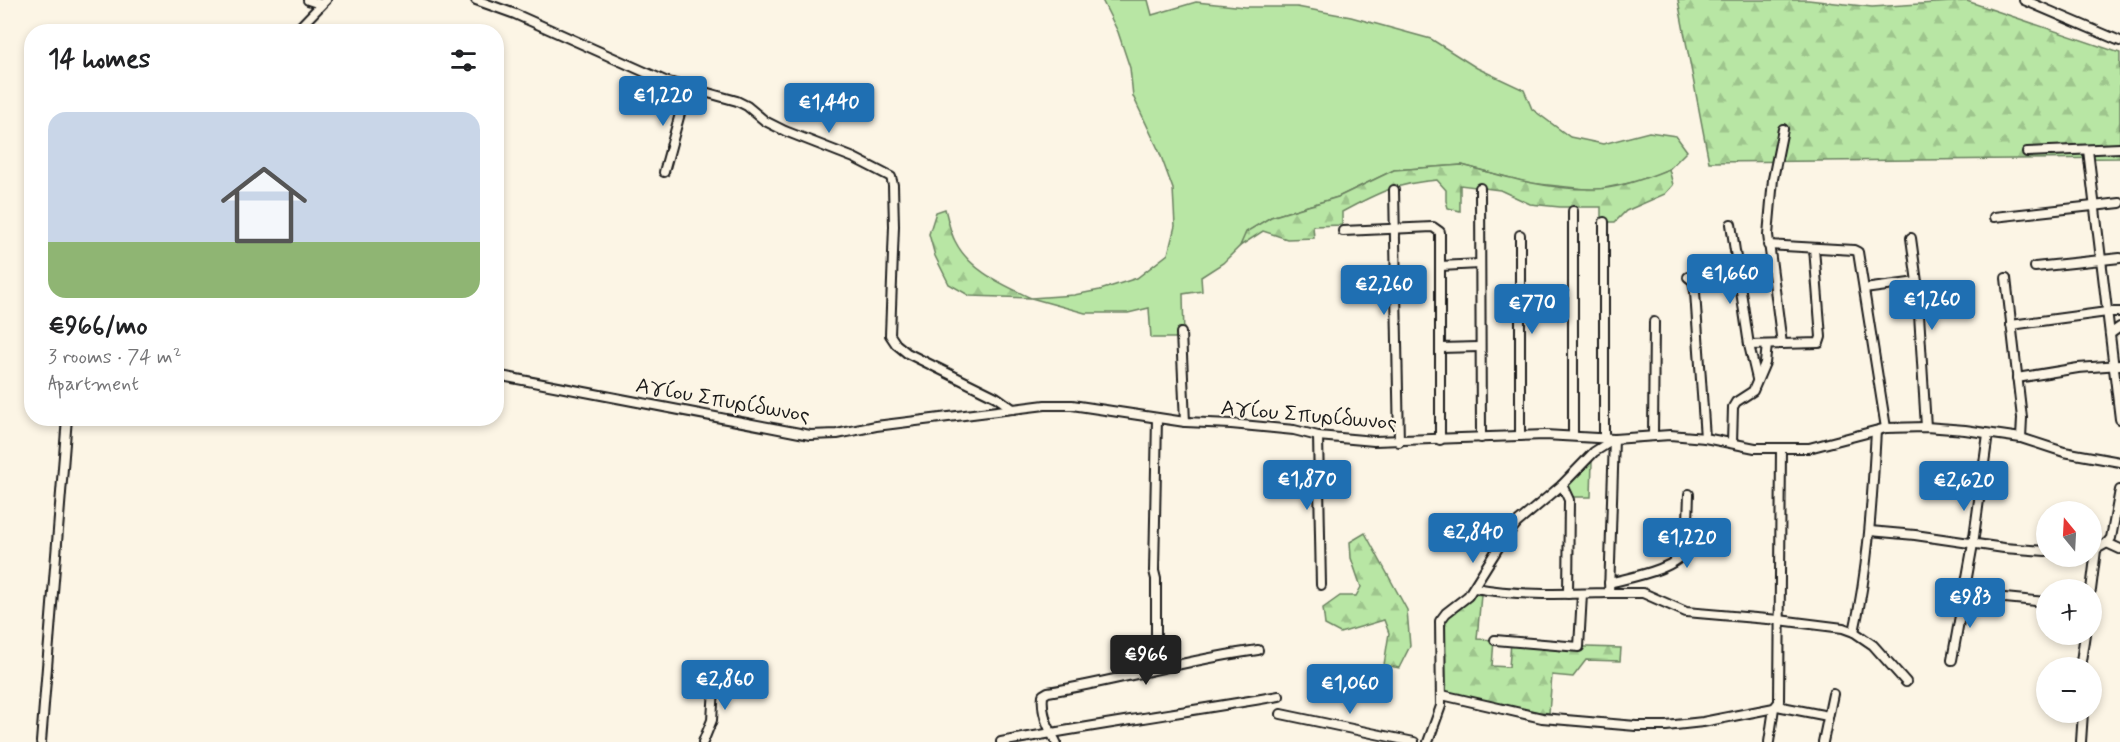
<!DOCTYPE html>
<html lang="en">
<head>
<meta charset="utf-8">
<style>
  :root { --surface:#fff; --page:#f6f6f6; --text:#202124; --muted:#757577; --accent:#1f6fb2 }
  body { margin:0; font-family:Mynerve,sans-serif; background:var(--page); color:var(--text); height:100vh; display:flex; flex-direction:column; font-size:22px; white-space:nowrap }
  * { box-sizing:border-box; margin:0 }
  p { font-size:20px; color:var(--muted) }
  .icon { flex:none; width:33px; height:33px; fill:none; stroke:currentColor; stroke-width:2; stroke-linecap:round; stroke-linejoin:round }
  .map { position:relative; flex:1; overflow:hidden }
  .side { position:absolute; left:24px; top:24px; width:480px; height:402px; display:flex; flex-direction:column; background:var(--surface); border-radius:24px; box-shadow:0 3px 9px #0003 }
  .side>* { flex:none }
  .needle { width:39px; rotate:342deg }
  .tools { position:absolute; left:2036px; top:501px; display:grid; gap:12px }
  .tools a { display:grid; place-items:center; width:66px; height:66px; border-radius:50%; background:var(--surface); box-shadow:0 3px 9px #0003; font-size:30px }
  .price { position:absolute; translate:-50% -51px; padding:0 14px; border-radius:6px; background:var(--accent); color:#fff; font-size:20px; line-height:39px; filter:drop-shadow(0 2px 3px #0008) }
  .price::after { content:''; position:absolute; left:50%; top:36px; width:18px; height:14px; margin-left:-9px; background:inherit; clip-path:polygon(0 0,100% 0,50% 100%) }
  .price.active { background:#222; color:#fff }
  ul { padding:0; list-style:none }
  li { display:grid; align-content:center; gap:12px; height:318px; padding:0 24px }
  li span { display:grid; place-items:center; height:186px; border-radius:18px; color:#555 }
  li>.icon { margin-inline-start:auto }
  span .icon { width:108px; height:108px; fill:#fffc; stroke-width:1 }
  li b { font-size:26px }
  h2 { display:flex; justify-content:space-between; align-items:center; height:72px; padding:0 24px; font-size:26px }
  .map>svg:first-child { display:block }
</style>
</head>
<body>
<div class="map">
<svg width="2120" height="742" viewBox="0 0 2120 742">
  <defs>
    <pattern id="forest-firs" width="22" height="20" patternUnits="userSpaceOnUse" patternTransform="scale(1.5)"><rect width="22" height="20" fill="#b8e6a4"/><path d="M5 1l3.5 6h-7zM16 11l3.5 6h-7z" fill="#9ec58d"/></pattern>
  </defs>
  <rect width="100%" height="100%" fill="#fcf5e5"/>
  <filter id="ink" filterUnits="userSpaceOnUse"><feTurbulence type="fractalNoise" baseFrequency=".0167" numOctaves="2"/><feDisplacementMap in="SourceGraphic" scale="12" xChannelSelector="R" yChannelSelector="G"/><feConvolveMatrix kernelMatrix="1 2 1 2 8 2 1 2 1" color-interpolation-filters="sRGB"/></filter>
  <g filter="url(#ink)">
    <g fill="#b8e6a4" stroke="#6a8160" stroke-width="1.5">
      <polygon points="1102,0 1148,0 1152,15 1196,2 1245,7 1297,7 1351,17 1431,39 1477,68 1524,90 1532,109 1570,137 1603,144 1649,132 1676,136 1687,151 1669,169 1644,180 1595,190 1529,183 1462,165 1394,170 1338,197 1271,217 1247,232 1240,246 1223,263 1201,277 1202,291 1183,294 1184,338 1151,338 1149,308 1128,313 1085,313 1031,298 1074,295 1100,290 1137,278 1168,254 1175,226 1173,189 1159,151 1133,96 1130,68 1118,32"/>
      <polygon points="1592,461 1591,497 1572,497 1567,485"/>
    </g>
    <g fill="url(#forest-firs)" stroke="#6a8160" stroke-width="1.5">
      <polygon points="1678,0 1808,0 1872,7 1967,1 2120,53 2120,158 1709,162"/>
      <path d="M 1462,165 C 1505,177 1548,190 1594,189 C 1618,189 1647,178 1669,169 L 1673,185 L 1665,194 L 1626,211 L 1615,222 L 1601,222 L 1601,207 L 1560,207 L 1530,204 L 1500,190 L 1460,185 L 1460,211 L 1448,208 L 1446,201 L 1446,190 L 1437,180 C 1397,183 1377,193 1342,212 L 1342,225 L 1313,226 L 1314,238 L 1287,239 L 1263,231 L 1240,246 L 1246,232 L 1271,217 L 1338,197 L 1394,170 Z"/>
      <path d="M 945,209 C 948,219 950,232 955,241 C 970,271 1002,284 1031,298 L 970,296 L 949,284 L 935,256 L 929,234 L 936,212 Z"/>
      <polygon points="1365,533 1407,610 1410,646 1399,668 1384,665 1389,633 1384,620 1340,633 1325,625 1323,608 1340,596 1356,596 1361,587 1351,558 1350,542"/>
      <polygon points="1476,593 1481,595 1477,639 1494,640 1492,666 1509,667 1511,642 1551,646 1621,648 1620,661 1586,660 1573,677 1552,675 1549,713 1524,710 1446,692 1444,630 1447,619"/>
    </g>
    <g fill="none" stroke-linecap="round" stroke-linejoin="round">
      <defs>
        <g id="street">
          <polyline points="308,0 320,4"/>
          <polyline points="476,0 515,14 665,81 737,101 747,106 765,121 785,131 854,158 891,177 893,185 894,226 890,335 896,344 907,353 996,397 1013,409"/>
          <polyline points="2024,0 2120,41"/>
          <polyline points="295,32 326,0"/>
          <polyline points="2088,150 2120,419"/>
          <polyline points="2027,152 2120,148"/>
          <polyline points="664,172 687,88"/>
          <polyline points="1480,188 1481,438"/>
          <polyline points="1394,190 1399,442"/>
          <polyline points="1573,211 1573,436"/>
          <polyline points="1994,217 2120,203"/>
          <polyline points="1731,224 1749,345 1757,379"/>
          <polyline points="1343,231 1433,227 1440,232 1440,440"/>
          <polyline points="1911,238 1917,282 1926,427"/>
          <polyline points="1768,245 1854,250 1858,252 1886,428"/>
          <polyline points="1440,266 1480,264"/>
          <polyline points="2035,267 2120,258"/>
          <polyline points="1688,277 1693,281 1695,292 1705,438"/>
          <polyline points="2006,278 2022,418 2021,438"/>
          <polyline points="1357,285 1411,283"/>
          <polyline points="1864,289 1917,282"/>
          <polyline points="2011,325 2107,312 2120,312"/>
          <polyline points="1181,333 1185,422"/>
          <polyline points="2110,334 2120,327"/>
          <polyline points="1782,344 1768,235 1773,179 1783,129"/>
          <polyline points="1749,345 1819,343 1821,337 1814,248"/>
          <polyline points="1440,348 1479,347"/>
          <polyline points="496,375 810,435 837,434 876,426 1045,405 1072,405 1185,422 1231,424 1294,430 1318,436 1374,441 1545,435 1614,439 1670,435 1705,438 1755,448 1809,448 1886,428 1926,427 1965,430 2021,438 2064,452 2120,462"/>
          <polyline points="2017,378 2078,368 2120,365"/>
          <polyline points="1653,435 1654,322"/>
          <polyline points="1318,436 1321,585"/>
          <polyline points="1520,436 1520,235"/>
          <polyline points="1604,438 1604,222"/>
          <polyline points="1732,443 1733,407 1736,402 1753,391 1765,363 1767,345"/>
          <polyline points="1562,485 1569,500 1568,594"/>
          <polyline points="1870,531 1915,535 2004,548 2046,551"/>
          <polyline points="2107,543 2120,549"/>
          <polyline points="2091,552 2107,543 2111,538 2120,490"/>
          <path d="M 1609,583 C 1631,577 1676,570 1687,549 L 1689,494"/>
          <path d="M 1475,588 C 1519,596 1564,594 1609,593 L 1614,439"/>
          <polyline points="2091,590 2096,550"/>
          <polyline points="1609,593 1643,593 1686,612 1779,620 1843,628 1854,632 1873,645 1906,682"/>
          <polyline points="1963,594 2046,602"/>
          <path d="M 1854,632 C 1869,565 1872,498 1876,431"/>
          <polyline points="1495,640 1579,647 1582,594"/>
          <polyline points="1156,643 1156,579 1154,571 1157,418"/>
          <polyline points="1952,660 1973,544 1988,434"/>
          <polyline points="2080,668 2085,634"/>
          <polyline points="1442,695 1542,718 1636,726 1666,726 1703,722 1774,708 1779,702 1781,448"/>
          <polyline points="1777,706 1828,716"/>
          <polyline points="1281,714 1414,742"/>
          <polyline points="41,742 67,418"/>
          <polyline points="703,742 712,720 715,672"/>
          <path d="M 1001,742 C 1093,725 1186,712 1279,696"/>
          <path d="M 1056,742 C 1048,727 1041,713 1043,695 L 1048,692 C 1119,681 1187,659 1258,650"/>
          <polyline points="1428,742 1441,706 1440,621 1446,613 1468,596 1503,540 1517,523 1562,485 1594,452 1613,440"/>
          <polyline points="1769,742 1774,708"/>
          <polyline points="1823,742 1833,694"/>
          <polyline points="2081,742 2083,712"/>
        </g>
      </defs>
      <use href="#street" stroke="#1c1c1c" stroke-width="12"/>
      <use href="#street" stroke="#fcf5e5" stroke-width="8"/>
    </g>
  </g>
  <g text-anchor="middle" stroke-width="4.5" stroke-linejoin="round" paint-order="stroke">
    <g font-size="22" fill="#1c1c1c" stroke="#fcf5e5">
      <text transform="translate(723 399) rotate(10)" y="8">Αγίου Σπυρίδωνος</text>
      <text transform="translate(1309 414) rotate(5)" y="8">Αγίου Σπυρίδωνος</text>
    </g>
  </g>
</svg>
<div class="tools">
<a><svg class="needle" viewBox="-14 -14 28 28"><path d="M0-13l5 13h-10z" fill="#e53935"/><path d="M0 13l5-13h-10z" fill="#757577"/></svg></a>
<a>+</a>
<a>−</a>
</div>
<b class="price" style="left:663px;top:127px">€1,220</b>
<b class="price" style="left:829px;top:134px">€1,440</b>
<b class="price" style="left:1730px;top:305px">€1,660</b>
<b class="price" style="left:1384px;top:316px">€2,260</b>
<b class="price" style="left:1932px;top:331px">€1,260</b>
<b class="price" style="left:1532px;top:335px">€770</b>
<b class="price" style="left:1307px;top:511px">€1,870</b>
<b class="price" style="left:1964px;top:512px">€2,620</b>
<b class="price" style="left:1473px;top:564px">€2,840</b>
<b class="price" style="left:1687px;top:569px">€1,220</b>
<b class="price" style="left:1970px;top:629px">€983</b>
<b class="price active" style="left:1146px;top:686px">€966</b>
<b class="price" style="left:725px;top:711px">€2,860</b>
<b class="price" style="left:1350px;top:715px">€1,060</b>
<section class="side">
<h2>14 homes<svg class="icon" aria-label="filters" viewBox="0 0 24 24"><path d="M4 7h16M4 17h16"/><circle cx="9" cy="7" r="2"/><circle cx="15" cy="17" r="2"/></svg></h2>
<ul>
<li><span style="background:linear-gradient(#c9d6e8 70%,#8fb573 0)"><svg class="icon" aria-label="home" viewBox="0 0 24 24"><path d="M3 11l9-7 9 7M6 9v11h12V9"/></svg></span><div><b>€966/mo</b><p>3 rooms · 74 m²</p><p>Apartment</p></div></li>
</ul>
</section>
</div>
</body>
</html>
